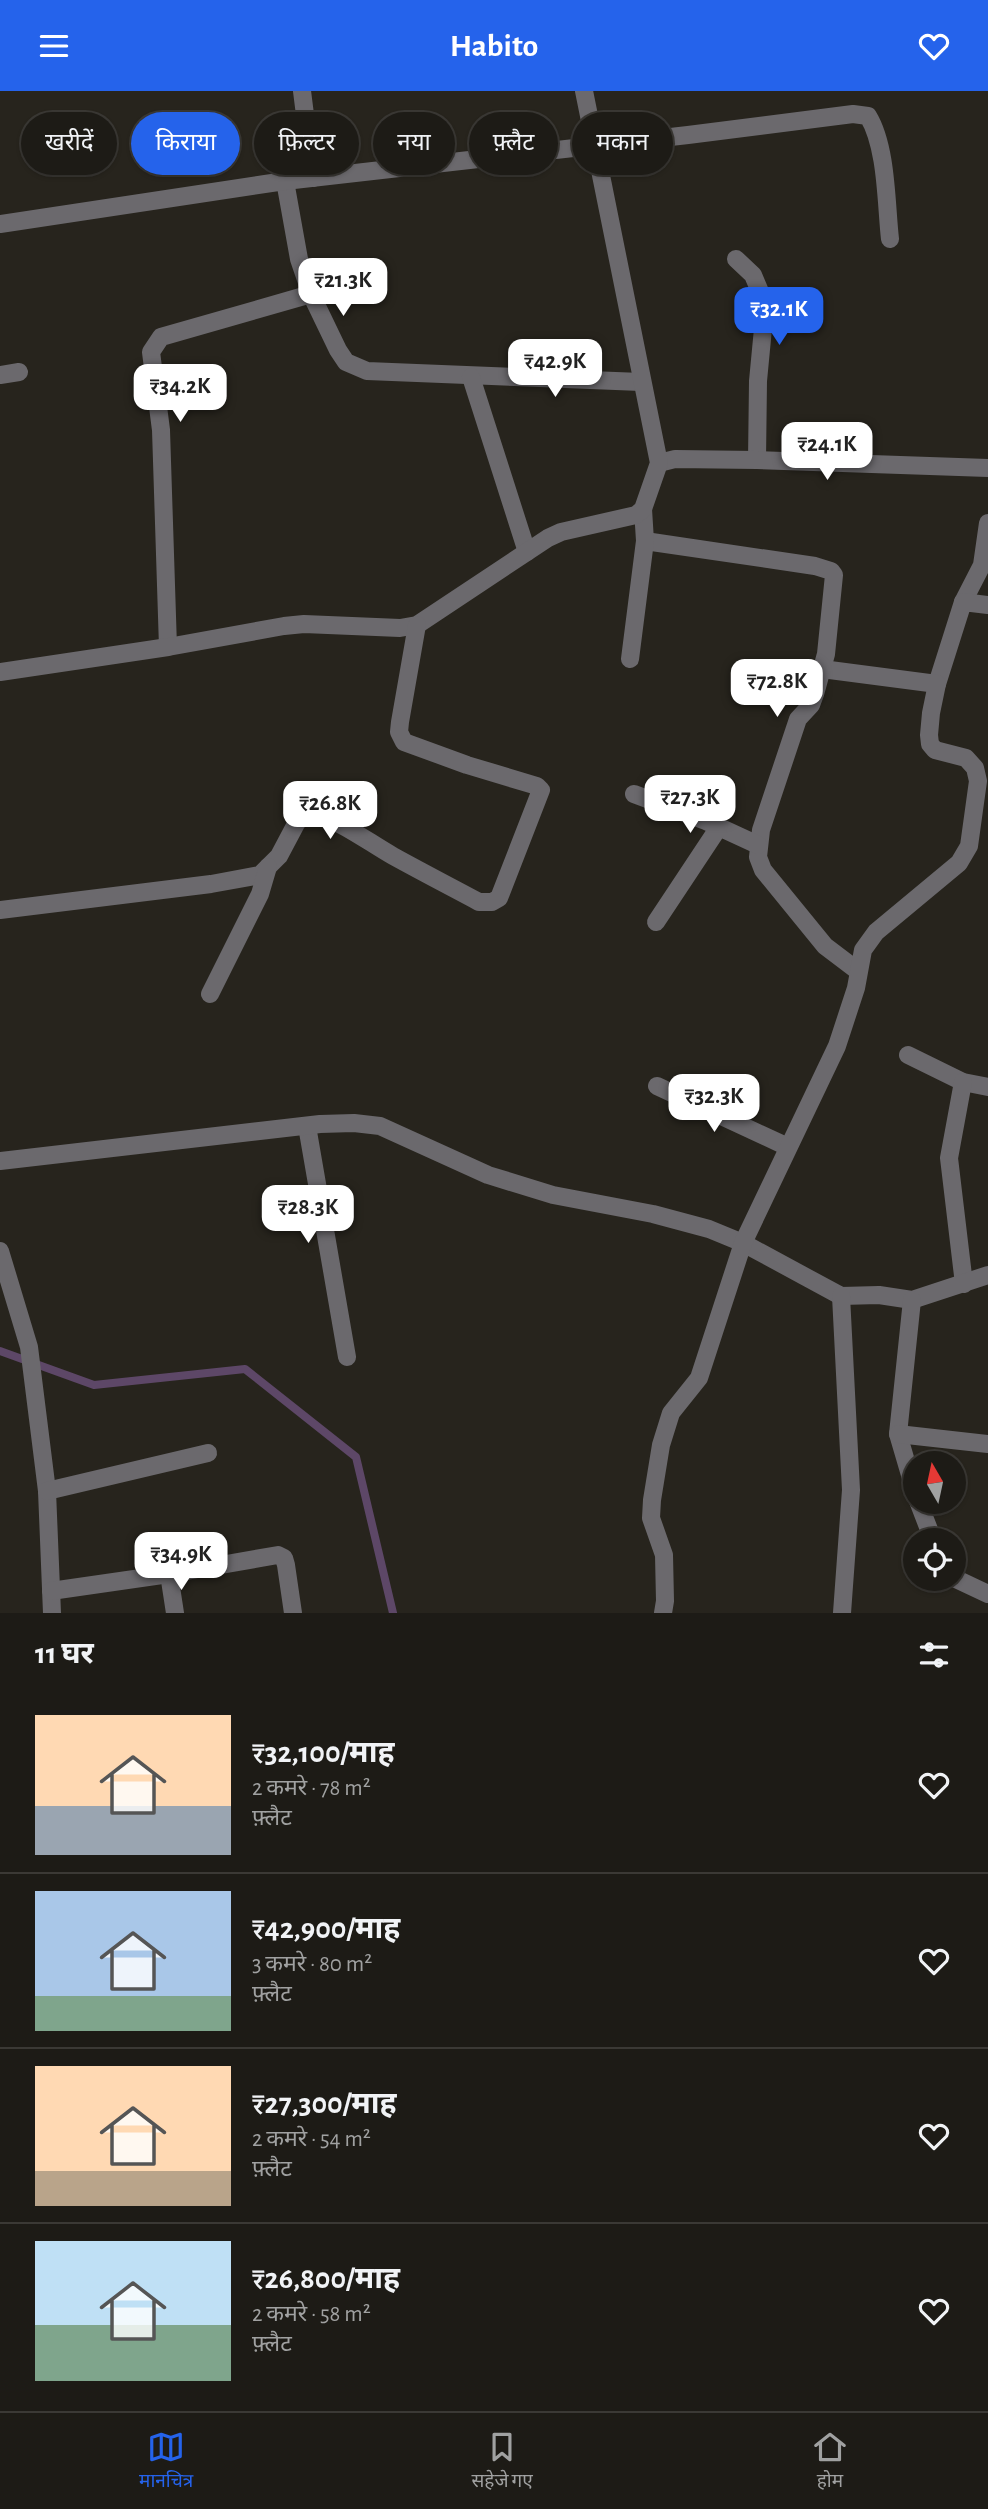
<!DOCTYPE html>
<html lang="hi">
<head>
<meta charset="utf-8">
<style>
  :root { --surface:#1d1b16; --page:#25241f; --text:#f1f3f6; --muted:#a0a1a1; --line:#3b3935; --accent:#2563eb }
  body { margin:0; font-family:"Alegreya Sans","Noto Sans Devanagari",sans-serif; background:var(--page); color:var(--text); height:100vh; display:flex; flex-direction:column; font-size:26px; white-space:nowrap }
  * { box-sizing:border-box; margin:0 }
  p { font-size:23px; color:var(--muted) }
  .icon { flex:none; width:38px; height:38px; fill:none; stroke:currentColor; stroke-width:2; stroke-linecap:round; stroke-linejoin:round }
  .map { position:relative; height:1522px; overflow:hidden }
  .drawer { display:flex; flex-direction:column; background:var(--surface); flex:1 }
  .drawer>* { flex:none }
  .top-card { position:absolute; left:21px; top:21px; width:947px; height:63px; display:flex; gap:14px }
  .needle { width:46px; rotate:351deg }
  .buttons { position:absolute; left:903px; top:1360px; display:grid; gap:14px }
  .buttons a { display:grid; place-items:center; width:63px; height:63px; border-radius:50%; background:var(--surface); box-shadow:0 2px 5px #0004,0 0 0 2px var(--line); font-size:35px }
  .price { position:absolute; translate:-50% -60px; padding:0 16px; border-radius:14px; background:#fff; color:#222; font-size:23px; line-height:46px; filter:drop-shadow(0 2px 4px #0008) }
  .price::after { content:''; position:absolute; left:50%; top:42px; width:21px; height:16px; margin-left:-10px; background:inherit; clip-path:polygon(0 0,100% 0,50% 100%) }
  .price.on { background:var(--accent); color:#fff }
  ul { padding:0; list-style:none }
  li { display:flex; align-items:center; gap:21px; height:175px; padding:0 35px }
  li+li { border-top:2px solid var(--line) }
  li span { display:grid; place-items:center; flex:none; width:196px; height:140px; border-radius:0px; color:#555 }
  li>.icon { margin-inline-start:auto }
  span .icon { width:84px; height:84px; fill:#fffc; stroke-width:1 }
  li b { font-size:30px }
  h2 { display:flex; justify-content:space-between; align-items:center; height:84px; padding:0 35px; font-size:30px }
  .chip { padding:0 24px; border-radius:32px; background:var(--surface); box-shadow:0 2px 5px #0004,0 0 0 2px var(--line); font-size:24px; line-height:63px }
  .chip.on { background:var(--accent); color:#fff }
  header { display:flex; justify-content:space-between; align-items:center; height:91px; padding:0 35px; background:var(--accent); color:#fff; font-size:32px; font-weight:600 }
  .menu { display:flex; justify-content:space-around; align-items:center; height:98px; border-top:2px solid var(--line); background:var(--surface); font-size:19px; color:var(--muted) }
  .menu a { display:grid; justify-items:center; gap:4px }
  .menu .on { color:var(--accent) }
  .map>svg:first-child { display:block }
</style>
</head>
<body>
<header><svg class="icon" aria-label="menu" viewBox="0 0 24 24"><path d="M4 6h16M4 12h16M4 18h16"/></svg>Habito<svg class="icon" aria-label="heart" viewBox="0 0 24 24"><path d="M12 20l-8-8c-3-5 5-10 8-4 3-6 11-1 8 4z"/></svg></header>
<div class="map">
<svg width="988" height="1522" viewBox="0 0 988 1522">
  <rect width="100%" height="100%" fill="#27241d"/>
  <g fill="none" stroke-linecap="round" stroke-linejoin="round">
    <polyline stroke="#5d4767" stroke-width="8" points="0,1260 94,1294 245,1278 356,1366 393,1522"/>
    <g stroke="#6b696d" stroke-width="18">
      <polyline points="302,0 313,87"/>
      <polyline points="285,90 299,168 311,203 338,259 346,271 367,280 641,291"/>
      <path d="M 0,133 L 285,90 L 688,44 L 853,23 L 868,25 C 887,56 886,113 890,148"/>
      <polyline points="736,168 753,184 761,203 764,227 758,290 757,369"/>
      <polyline points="0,284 19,281"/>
      <polyline points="471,286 527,461"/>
      <polyline points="659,372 675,368 757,369 988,377"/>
      <polyline points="645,450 815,475 831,480 834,484 826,563 815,603 811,614 798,628 761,739 758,766 763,779 825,855 858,880"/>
      <polyline points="963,511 982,474 988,432"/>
      <polyline points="168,556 161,339 151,261 161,246 311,203"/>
      <polyline points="630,568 645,450 643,418"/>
      <polyline points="0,581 168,556 284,535 304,533 400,537 417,534 548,447 561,441 636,424 643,418 659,372 584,0"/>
      <polyline points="937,593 963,511 988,514"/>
      <polyline points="634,703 706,730 758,754"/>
      <path d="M 0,819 L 211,793 L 260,784 L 279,765 L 297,731 L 308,721 C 339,728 365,749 393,765 C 422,781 451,796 479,811 L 492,811 L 499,807 L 541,699 L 537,695 L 467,674 L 404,651 L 399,641 L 400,631 L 417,534"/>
      <polyline points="656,831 719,736"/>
      <polyline points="210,903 260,803 268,776"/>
      <polyline points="908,964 963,991 988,996"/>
      <polyline points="963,991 949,1067 964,1193"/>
      <polyline points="657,995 788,1056"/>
      <polyline points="307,1035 347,1266"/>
      <polyline points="0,1070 320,1033 354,1032 380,1035 488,1084 553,1104 653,1123 709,1138 743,1152 841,1205 879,1204 912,1209 988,1184"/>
      <polyline points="0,1160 29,1256 47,1400 52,1522"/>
      <polyline points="841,1205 851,1399 842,1522"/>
      <polyline points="912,1209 898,1343 915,1401"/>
      <polyline points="898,1343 988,1353"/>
      <polyline points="47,1400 208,1362"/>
      <polyline points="918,1410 933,1449"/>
      <polyline points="169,1483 175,1522"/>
      <polyline points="954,1487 988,1503"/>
      <polyline points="51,1500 169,1483 278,1464 284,1467 286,1474 293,1522"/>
      <polyline points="663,1522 665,1510 664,1464 651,1427 652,1409 661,1354 671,1322 699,1287 743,1152 837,955 856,897 863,859 876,841 959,772 969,755 978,690 975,677 966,667 935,659 930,653 929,644 931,622 937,593 822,578"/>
    </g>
  </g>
</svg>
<div class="buttons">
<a><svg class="needle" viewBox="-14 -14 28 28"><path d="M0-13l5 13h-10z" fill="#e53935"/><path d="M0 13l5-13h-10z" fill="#a0a1a1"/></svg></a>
<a><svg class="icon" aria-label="locate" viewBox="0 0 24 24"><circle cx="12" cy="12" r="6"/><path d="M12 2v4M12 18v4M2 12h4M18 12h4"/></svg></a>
</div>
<b class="price" style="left:343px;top:227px">₹21.3K</b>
<b class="price on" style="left:779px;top:256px">₹32.1K</b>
<b class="price" style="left:555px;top:308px">₹42.9K</b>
<b class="price" style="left:180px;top:333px">₹34.2K</b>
<b class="price" style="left:827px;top:391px">₹24.1K</b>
<b class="price" style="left:777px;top:628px">₹72.8K</b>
<b class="price" style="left:690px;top:744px">₹27.3K</b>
<b class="price" style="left:330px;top:750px">₹26.8K</b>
<b class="price" style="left:714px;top:1043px">₹32.3K</b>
<b class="price" style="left:308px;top:1154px">₹28.3K</b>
<b class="price" style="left:181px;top:1501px">₹34.9K</b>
<div class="top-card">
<a class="chip">खरीदें</a>
<a class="chip on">किराया</a>
<a class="chip">फ़िल्टर</a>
<a class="chip">नया</a>
<a class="chip">फ़्लैट</a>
<a class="chip">मकान</a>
</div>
</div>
<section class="drawer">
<h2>11 घर<svg class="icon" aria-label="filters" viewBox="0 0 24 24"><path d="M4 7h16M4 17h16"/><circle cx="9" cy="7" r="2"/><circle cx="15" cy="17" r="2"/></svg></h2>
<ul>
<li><span style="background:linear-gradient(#ffd9b3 65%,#9aa5b1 0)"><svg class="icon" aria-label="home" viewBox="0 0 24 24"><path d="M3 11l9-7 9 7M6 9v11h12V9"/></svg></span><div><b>₹32,100/माह</b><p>2 कमरे · 78 m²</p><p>फ़्लैट</p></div><svg class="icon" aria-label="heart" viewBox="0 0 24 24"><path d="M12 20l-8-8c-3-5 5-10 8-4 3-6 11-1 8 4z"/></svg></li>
<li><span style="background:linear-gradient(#a9c7e8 75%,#7fa58c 0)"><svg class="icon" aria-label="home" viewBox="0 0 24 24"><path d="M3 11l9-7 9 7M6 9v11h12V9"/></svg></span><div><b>₹42,900/माह</b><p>3 कमरे · 80 m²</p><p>फ़्लैट</p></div><svg class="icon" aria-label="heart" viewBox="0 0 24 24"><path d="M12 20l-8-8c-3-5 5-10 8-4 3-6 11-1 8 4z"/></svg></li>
<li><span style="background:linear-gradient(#ffd9b3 75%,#b9a48a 0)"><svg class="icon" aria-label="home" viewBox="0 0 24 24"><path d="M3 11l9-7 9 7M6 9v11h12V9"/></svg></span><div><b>₹27,300/माह</b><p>2 कमरे · 54 m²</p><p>फ़्लैट</p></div><svg class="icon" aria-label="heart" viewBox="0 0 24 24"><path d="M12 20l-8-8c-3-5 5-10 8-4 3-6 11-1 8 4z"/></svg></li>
<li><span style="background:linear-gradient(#bfe0f5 60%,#7fa58c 0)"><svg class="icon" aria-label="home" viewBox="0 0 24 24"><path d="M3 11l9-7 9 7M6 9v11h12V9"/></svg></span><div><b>₹26,800/माह</b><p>2 कमरे · 58 m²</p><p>फ़्लैट</p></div><svg class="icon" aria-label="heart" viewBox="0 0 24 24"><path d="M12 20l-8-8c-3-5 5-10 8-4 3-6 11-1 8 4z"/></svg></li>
</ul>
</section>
<nav class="menu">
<a class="on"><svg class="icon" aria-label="map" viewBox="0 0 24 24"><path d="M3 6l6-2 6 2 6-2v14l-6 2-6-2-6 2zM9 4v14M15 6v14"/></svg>मानचित्र</a>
<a><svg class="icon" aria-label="saved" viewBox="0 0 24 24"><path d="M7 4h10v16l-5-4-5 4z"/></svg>सहेजे गए</a>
<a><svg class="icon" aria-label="home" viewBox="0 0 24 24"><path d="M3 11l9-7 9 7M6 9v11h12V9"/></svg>होम</a>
</nav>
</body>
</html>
